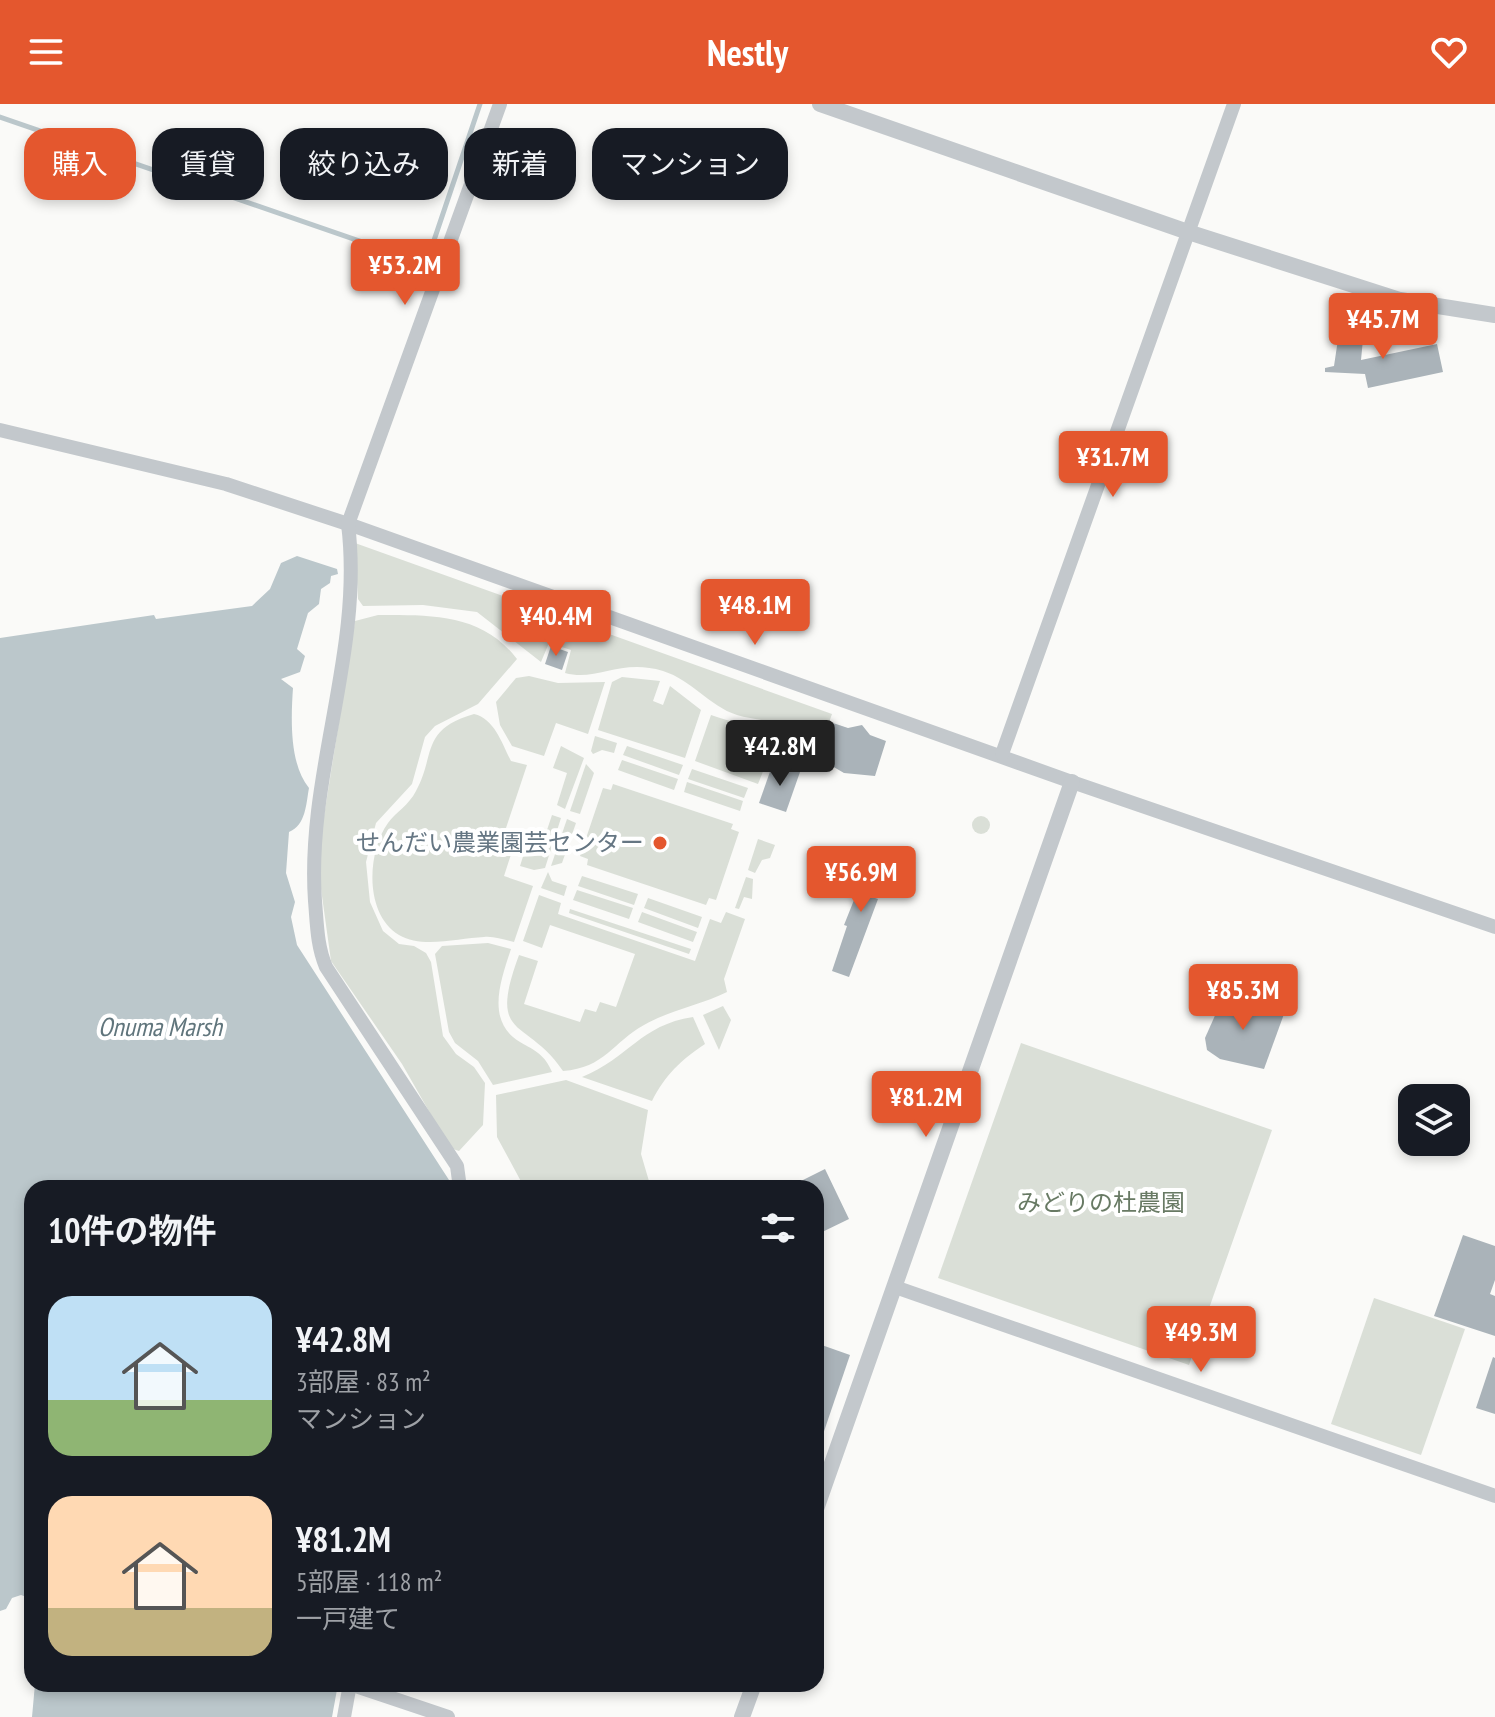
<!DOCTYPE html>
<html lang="ja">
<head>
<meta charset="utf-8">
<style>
  :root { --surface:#171b24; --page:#20242c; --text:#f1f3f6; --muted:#9ea1a6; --accent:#e4572e }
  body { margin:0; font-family:"PT Sans Narrow","Noto Sans JP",sans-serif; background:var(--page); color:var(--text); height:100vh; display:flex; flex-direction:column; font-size:30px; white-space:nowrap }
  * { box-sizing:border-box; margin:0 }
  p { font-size:26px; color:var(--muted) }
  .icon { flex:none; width:44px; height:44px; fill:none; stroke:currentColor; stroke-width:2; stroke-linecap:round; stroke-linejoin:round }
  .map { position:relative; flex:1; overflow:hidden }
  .details { position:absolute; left:24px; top:1076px; width:800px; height:512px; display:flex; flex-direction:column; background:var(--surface); border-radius:24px; box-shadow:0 4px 12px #0003 }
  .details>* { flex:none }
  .top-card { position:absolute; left:24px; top:24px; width:800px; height:72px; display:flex; gap:16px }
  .buttons { position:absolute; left:1398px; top:980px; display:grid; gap:16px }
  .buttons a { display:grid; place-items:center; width:72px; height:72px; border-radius:16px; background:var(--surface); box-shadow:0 4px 12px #0003; font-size:40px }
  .price { position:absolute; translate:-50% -68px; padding:0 18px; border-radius:8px; background:var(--accent); color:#fff; font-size:26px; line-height:52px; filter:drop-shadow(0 2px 4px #0008) }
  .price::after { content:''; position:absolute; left:50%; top:48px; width:24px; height:18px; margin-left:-12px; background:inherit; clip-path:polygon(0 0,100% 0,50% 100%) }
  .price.on { background:#222; color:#fff }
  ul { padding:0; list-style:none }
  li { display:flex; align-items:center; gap:24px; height:200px; padding:0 24px }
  li span { display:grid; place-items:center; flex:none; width:224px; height:160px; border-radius:24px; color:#555 }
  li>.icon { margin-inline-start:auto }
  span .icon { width:96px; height:96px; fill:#fffc; stroke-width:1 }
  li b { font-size:34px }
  h2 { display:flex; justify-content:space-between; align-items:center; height:96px; padding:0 24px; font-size:34px }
  .pill { padding:0 28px; border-radius:24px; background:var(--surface); box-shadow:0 4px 12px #0003; font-size:28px; line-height:72px }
  .pill.on { background:var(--accent); color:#fff }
  header { display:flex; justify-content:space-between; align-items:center; height:104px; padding:0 24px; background:var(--accent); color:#fff; font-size:36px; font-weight:800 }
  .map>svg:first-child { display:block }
</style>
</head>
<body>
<header><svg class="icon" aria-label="menu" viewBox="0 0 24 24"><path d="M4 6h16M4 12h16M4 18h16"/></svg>Nestly<svg class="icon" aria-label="heart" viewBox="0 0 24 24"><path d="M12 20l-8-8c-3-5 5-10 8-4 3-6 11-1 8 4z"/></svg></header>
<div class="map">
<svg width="1495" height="1613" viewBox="0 0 1495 1613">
  <rect width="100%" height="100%" fill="#fafaf8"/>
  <g fill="#dadfd7">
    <path d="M 355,439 L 832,610 L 816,654 C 802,650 797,633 785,625 C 772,615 752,616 737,611 C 709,602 692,576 663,567 C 620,554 597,578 565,569 L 571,546 L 549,539 L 541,558 L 477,508 L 423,501 L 363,502 L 358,495 Z"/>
    <path d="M 378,511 C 430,511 482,509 517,555 L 478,600 L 435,622 L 425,633 L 412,680 L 376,719 L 366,758 L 370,798 L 383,827 L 399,840 L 414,842 L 426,849 L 431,858 L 443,932 L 456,950 L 474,963 L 485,979 L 483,1021 L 459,1047 L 450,1044 L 402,960 L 331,857 L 317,756 L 355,517 Z"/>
    <polygon points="529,572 558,579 605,578 588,630 556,619 544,652 512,642 500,621 496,598 516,574"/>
    <polygon points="622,573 660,577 653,597 663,601 670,582 701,606 685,654 598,626 612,578"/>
    <path d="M 474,610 C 495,615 502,640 511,657 L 527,661 L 503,733 L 515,738 L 504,772 L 533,782 L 514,838 C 504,836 494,832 484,833 C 459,834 422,845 399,831 C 364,810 367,748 388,719 C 396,708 409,701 416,687 C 436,650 420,626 474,610 Z"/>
    <path d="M 711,611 C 752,626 781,618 805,660 L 803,666 L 768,655 L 758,680 L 695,657 Z"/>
    <polygon points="595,632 617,639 614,649 602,646 593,650 591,647"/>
    <polygon points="561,642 584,654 565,705 557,701 567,669 553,664"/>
    <polygon points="627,642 683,661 679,671 623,651"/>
    <polygon points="622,656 678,675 674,686 618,666"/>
    <polygon points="586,660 594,669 580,710 570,707"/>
    <polygon points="692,665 748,684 744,694 688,675"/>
    <polygon points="687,678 743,697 740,707 684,688"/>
    <polygon points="613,680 733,720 731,725 739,728 716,796 709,794 706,801 587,761 588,755 580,752 603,684 611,686"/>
    <polygon points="552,711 561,714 545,764 534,766 520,762 527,740 541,744"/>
    <circle cx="981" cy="721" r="9"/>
    <polygon points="567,715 576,719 562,759 551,762"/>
    <polygon points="758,735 775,741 770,754 762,756 755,769 748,766"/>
    <polygon points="548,768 552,777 567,782 564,792 541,784"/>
    <polygon points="582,772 638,790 634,801 578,782"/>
    <polygon points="746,773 753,775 752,795 744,793 739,805 735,804"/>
    <polygon points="577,786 633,804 629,815 573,796"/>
    <path d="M 539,791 L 561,799 L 558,810 L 695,857 L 710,815 L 721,819 L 726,808 L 745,815 L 724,875 L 727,888 C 701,901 670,906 644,921 C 613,938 605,964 563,967 C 526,912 487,938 519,851 L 538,857 L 524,900 L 580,918 L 585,905 L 596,908 L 600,898 L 616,903 L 635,850 L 550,821 L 542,844 L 523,837 Z"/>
    <polygon points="648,794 702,813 698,824 644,804"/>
    <polygon points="570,805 691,845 689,850 569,809"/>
    <polygon points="642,808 697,828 693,838 638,818"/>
    <path d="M 488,839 L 511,845 C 501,876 485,917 520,938 C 536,947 545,951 552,968 L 493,981 L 478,957 L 455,939 L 449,928 L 435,850 L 442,842 Z"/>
    <polygon points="723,902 731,916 719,946 703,911"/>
    <path d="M 693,913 L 705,940 C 681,956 665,971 652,997 L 582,973 C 629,954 640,921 693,913 Z"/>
    <polygon points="1021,939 1272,1026 1189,1261 938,1174"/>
    <polygon points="566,976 648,1006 641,1050 651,1084 524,1083 497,1033 496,991"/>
    <polygon points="1374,1194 1465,1225 1421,1351 1331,1320"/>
  </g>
  <g fill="#bbc7cb">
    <path d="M 297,452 L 337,465 L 338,470 L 331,472 L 330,479 L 321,485 L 319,500 L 308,509 L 297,545 L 305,552 L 300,568 L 281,575 L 293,584 C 291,613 289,660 309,684 C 306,700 306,721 289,728 L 286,769 L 295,798 L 291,813 L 297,841 L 449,1076 L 446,1084 L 32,1084 L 32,1495 L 21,1491 L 12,1494 L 6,1505 L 0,1507 L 0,534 L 154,511 L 156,515 L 252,502 L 270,485 L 281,459 Z"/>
    <polygon points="35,1580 338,1580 332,1613 32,1613"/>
  </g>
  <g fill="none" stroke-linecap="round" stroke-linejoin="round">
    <polyline stroke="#bbc7cb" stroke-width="5" points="0,13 426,160 480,0"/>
  </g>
  <g fill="#aab3b9">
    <polygon points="1340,222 1364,225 1361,256 1437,240 1443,268 1368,284 1365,270 1325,268 1325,264 1334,262"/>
    <polygon points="551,542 568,548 562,566 545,560"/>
    <polygon points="833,619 848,624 862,621 870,631 886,637 875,672 844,669 820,655"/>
    <polygon points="773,659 800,668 786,708 759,699"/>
    <polygon points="874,746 889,752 875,794 878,795 849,873 832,867 847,822 844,821"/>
    <polygon points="1225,889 1284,910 1264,965 1220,955 1207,946 1205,934"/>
    <polygon points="825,1065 849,1115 816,1131 816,1084 787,1084"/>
    <polygon points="1463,1131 1495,1142 1495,1176 1490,1190 1495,1192 1495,1232 1434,1212"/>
    <polygon points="816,1239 850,1251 818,1345 816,1344"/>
    <polygon points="1493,1253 1495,1254 1495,1310 1476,1304"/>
  </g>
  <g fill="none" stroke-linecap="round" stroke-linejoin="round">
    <g stroke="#c3c8cc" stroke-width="14">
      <polyline points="0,326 226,380 354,422 1072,678 1495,823"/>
      <polyline points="1002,650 1234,0"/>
      <path d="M 460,1084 L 457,1062 L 326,863 C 317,842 317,820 315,797 C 306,670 364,547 348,420 L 500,0"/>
      <polyline points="895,1183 1495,1392"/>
      <polyline points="350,1580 448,1613"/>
      <polyline points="344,1613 350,1580"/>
    </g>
    <g stroke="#c3c8cc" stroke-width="16">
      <polyline points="820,0 1188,128 1400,196 1495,211"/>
      <polyline points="816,1405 1072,678"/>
      <polyline points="742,1613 754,1580"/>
    </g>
  </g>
  <circle fill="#e4572e" stroke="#fff" stroke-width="3" cx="660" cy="739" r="8"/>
  <g text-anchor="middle" stroke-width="8" stroke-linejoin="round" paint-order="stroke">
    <g font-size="24" fill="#657683" stroke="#fff" text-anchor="end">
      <text x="644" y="747">せんだい農業園芸センター</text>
    </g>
    <g font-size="24" fill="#687a64" stroke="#fff">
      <text x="1101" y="1107">みどりの杜農園</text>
    </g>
    <g font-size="26" font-style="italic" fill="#60757c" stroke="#fff">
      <text x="160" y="932">Onuma Marsh</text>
    </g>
  </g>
</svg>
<div class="buttons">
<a><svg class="icon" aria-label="layers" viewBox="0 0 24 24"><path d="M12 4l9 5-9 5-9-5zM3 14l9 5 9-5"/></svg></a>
</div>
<b class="price" style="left:405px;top:203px">¥53.2M</b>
<b class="price" style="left:1383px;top:257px">¥45.7M</b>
<b class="price" style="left:1113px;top:395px">¥31.7M</b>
<b class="price" style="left:755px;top:543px">¥48.1M</b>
<b class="price" style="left:556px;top:554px">¥40.4M</b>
<b class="price on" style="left:780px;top:684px">¥42.8M</b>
<b class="price" style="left:861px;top:810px">¥56.9M</b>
<b class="price" style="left:1243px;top:928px">¥85.3M</b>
<b class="price" style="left:926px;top:1035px">¥81.2M</b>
<b class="price" style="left:1201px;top:1270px">¥49.3M</b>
<div class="top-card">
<a class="pill on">購入</a>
<a class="pill">賃貸</a>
<a class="pill">絞り込み</a>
<a class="pill">新着</a>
<a class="pill">マンション</a>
</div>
<section class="details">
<h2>10件の物件<svg class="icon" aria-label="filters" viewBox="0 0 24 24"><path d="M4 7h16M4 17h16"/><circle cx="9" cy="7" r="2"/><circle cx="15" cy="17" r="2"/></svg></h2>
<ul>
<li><span style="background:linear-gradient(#bfe0f5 65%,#8fb573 0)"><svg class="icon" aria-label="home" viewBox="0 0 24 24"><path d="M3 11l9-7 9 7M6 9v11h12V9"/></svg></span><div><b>¥42.8M</b><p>3部屋 · 83 m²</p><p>マンション</p></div></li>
<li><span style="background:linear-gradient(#ffd9b3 70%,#c2b280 0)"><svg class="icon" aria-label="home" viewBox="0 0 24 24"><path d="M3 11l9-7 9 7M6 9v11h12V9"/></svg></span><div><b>¥81.2M</b><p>5部屋 · 118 m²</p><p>一戸建て</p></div></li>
</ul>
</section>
</div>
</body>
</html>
